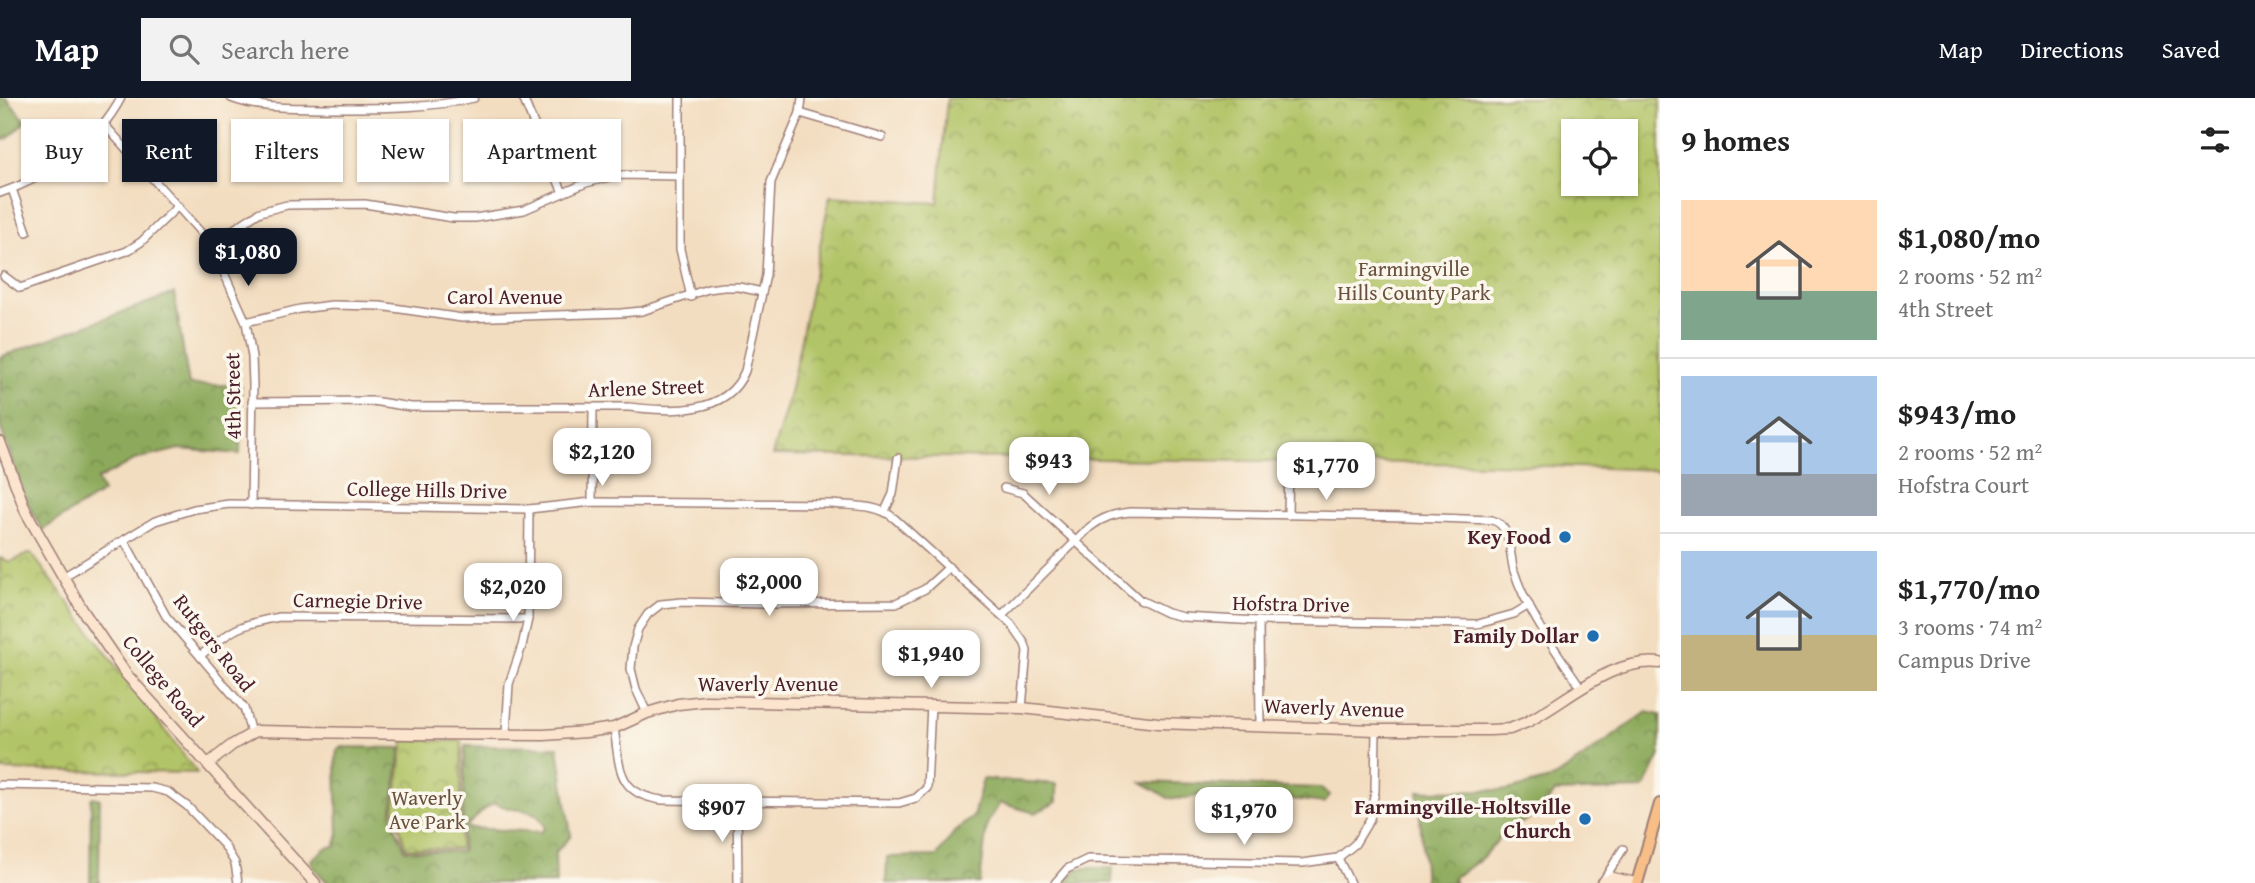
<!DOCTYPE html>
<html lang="en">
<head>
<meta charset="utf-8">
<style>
  :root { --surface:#fff; --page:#f2f2f2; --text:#222; --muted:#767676; --line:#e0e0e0; --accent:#111827 }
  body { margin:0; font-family:"Gentium Book Plus",serif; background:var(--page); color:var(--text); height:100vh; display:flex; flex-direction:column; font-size:26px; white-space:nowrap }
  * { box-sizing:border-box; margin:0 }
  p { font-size:23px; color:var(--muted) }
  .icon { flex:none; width:38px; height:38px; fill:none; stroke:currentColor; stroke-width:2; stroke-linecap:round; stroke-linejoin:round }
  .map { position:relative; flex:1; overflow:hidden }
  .sheet { display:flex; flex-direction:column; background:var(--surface); width:595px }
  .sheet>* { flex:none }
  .banner { position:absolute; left:21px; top:21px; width:665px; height:63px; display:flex; gap:14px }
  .buttons { position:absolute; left:1561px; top:21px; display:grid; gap:14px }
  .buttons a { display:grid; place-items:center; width:77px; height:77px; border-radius:0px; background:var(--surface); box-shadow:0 2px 5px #0004; font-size:35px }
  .price { position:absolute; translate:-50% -60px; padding:0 16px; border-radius:14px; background:#fff; color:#222; font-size:23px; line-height:46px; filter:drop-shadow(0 2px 4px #0008) }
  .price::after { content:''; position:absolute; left:50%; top:42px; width:21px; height:16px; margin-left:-10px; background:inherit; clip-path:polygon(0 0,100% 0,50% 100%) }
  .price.current { background:var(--accent); color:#fff }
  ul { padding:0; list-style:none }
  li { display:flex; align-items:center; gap:21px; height:175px; padding:0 21px }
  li+li { border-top:2px solid var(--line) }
  li span { display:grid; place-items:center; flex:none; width:196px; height:140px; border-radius:0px; color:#555 }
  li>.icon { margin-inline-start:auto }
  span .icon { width:84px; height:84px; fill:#fffc; stroke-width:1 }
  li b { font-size:30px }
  h2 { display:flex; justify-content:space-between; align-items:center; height:84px; padding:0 21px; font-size:30px }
  .pill { padding:0 24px; border-radius:0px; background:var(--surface); box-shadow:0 2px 5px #0004; font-size:24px; line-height:63px }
  .pill.current { background:var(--accent); color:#fff }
  header { display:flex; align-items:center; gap:42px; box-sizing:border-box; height:98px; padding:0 35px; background:var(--accent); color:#fff }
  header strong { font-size:33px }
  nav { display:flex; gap:38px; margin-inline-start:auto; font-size:24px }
  .search { width:490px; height:63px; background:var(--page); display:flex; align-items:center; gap:18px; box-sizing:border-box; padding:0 24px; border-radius:0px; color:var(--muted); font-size:26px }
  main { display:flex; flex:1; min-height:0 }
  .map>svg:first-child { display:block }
</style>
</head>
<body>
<header>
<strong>Map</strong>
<div class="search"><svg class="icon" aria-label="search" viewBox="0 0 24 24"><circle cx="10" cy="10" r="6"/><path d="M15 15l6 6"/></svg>Search here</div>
<nav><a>Map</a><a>Directions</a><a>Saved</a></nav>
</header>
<main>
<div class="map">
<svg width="1660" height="785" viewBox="0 0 1660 785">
  <defs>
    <pattern id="forest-crowns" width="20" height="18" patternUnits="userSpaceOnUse" patternTransform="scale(1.75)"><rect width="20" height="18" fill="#8daa5c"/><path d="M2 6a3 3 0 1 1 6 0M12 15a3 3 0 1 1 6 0" fill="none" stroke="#758a4c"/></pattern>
    <pattern id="park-crowns" width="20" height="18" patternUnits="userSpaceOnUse" patternTransform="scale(1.75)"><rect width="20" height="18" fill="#b2c467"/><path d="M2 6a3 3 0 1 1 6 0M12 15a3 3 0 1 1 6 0" fill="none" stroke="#939f55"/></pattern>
  </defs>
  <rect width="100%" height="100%" fill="#fbf7ec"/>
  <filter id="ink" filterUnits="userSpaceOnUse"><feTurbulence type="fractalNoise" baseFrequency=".0143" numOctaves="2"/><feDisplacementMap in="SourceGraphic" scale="14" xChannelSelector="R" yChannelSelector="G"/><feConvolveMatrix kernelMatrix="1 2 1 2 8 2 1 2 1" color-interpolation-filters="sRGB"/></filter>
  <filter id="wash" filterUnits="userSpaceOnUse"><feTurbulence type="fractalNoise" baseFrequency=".00686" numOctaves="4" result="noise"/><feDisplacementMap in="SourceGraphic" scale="28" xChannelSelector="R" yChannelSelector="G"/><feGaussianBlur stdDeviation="1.57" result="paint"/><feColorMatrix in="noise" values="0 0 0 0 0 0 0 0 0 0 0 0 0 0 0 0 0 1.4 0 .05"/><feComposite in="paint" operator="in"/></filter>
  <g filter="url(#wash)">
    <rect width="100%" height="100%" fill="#f3ddc0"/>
    <g fill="url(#forest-crowns)" stroke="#6c6444" stroke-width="2" fill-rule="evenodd">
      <polygon points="0,0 6,0 26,23 7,41 0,43"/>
      <polygon points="174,195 189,287 241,287 240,356 179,351 134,362 97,382 103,394 42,432 26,402 0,328 0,259"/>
      <path d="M 1647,614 L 1660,617 L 1660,657 L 1644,691 L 1555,694 C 1540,716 1529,723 1503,732 C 1493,754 1474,768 1453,779 L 1455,785 L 1425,785 L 1418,693 L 1508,692 L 1554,680 Z"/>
      <path d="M 465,648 L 558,649 L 571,738 L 555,755 L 556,785 L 328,785 L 313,769 L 311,762 L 326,750 L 335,748 L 338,740 L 336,662 L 337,652 L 341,649 L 401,650 L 392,713 L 393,723 L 405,752 L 462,754 ZM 495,705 C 500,707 507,710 512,711 C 527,713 539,712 545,730 L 541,734 L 468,730 L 467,727 C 478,720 483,709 495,705 Z"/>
      <polygon points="983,681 1057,686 1057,704 1035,715 1000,705 987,726 980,785 886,785 887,759 937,758 955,733 973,719"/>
      <polygon points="1142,684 1321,690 1330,697 1324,705 1258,697 1202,696 1186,701 1168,700"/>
      <polygon points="93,699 100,701 99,785 90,785 91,701"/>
      <polygon points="1089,770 1113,770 1112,785 1064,785 1077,771"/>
    </g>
    <g fill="url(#park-crowns)" stroke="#7e7249" stroke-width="2" fill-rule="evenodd">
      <path d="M 947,0 L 1660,0 L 1660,372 L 1493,366 L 772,357 L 789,300 L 830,98 L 938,105 ZM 1573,33 L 1626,33 L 1626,86 L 1573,86 Z"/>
      <polygon points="31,455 197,675 0,672 0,460 10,464"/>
      <polygon points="404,642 462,643 460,751 406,750 394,711"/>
    </g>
  </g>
  <g filter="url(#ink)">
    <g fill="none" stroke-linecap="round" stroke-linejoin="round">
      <defs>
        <g id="street">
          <path d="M 231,0 C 262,12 295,9 328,10 C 376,10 427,11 474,0"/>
          <polyline points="523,0 563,95"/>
          <polyline points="680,0 680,151 691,199"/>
          <polyline points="800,15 882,39"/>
          <polyline points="104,26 211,146 246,224 252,259 253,287 251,407"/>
          <polyline points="12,91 27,134"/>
          <path d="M 0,95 C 48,79 97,46 121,0"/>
          <polyline points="211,146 260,114 287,107 365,106 453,120 475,120 524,112 586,85 618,77 679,78"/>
          <polyline points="4,178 20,190 127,153 141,144 178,108"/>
          <polyline points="246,224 300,211 332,207 380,208 462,220 621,215 642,213 708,191 723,189 739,189 762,194"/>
          <path d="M 252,304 L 372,303 L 411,309 L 628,309 C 669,313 726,319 745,273 L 766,177 L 771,84 L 800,15 L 802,0"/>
          <polyline points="1004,390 1023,395 1140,502 1167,515 1183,519 1259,523 1478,526 1514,516 1529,507"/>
          <polyline points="592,404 593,311"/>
          <polyline points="885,413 893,396 898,360"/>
          <polyline points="1288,417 1289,364"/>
          <polyline points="124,442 166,518 244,610 251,635"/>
          <path d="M 63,479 L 155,423 L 194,411 L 229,406 L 529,411 L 592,404 L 831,406 C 853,408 877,406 894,420 L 1011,526 L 1025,546 L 1027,553 L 1022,610"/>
          <path d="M 1002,517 L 1090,429 C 1103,419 1114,416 1130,414 L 1409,419 L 1492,422 C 1512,427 1509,456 1514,473 C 1528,516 1557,554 1582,591"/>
          <polyline points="1259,523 1260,627"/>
          <path d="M 200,558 C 232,531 238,527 279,519 L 528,521"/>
          <polyline points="647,615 636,591 631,571 633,549 638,531 648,516 661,506 682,504 763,506 896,505 925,491 949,469"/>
          <path d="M 614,630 C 620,668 616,696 662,702 L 899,705 L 916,700 L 927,690 L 931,607"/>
          <polyline points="506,636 509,586 522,548 528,521 529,411"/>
          <polyline points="0,687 152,690 168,694 187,708 224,747 235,765 238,785"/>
          <polyline points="737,703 738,785"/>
          <polyline points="1338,760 1350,785"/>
          <polyline points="1603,783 1623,751"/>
          <polyline points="1055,785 1067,771 1088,761 1302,765 1338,760 1355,746 1370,721 1375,693 1376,632"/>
        </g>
        <g id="secondary">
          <polyline points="0,344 26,414 83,513 126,576 315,785"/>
          <path d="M 208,666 L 232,647 L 256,633 L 412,636 L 544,637 L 586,634 L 614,630 L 647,615 L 678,606 L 706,603 L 1022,610 L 1158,625 L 1376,632 L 1490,632 L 1510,631 L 1527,624 C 1569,602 1610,560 1660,565"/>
          <polyline points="1602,785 1612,780 1636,785"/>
        </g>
        <polyline id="primary" points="1637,785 1660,706"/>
      </defs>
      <use href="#street" stroke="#9e7e76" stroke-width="10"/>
      <use href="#secondary" stroke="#9e7e76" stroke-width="13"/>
      <use href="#primary" stroke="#9e7e76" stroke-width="14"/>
      <use href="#street" stroke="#fff" stroke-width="7"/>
      <use href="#secondary" stroke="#fce5cf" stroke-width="10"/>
      <use href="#primary" stroke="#f7be87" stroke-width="10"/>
    </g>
  </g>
  <g fill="#1f6fb2" stroke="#fbf7ec" stroke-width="2.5">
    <circle cx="1565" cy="439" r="7"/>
    <circle cx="1593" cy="538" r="7"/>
    <circle cx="1585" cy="721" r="7"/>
  </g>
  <g text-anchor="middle" stroke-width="7" stroke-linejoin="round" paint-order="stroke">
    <g font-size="21" fill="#69513d" stroke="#fbf7ec">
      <text x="1414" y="178">Farmingville<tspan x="1414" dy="24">Hills County Park</tspan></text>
      <text x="427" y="707">Waverly<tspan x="427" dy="24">Ave Park</tspan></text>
    </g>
    <g font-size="21" fill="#4a1f2b" stroke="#fbf7ec">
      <text x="505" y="206">Carol Avenue</text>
      <text transform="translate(646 290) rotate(-2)" y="7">Arlene Street</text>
      <text transform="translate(233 298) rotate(-91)" y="7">4th Street</text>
      <text transform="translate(427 392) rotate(1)" y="7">College Hills Drive</text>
      <text transform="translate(358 503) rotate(1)" y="7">Carnegie Drive</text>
      <text transform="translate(1291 506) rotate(1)" y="7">Hofstra Drive</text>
      <text transform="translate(214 545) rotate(52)" y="7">Rutgers Road</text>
      <text transform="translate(163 583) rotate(50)" y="7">College Road</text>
      <text x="768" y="593">Waverly Avenue</text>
      <text transform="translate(1334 610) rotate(2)" y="7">Waverly Avenue</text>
    </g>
    <g font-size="21" font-weight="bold" fill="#4a1f2b" stroke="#fbf7ec" text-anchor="end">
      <text x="1551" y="446">Key Food</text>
      <text x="1579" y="545">Family Dollar</text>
      <text x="1571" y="716">Farmingville-Holtsville<tspan x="1571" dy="24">Church</tspan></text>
    </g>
  </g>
</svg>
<div class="buttons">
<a><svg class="icon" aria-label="locate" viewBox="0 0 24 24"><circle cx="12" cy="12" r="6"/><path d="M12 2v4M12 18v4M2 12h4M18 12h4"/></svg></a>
</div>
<b class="price current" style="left:248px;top:190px">$1,080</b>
<b class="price" style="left:602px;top:390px">$2,120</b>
<b class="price" style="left:1049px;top:399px">$943</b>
<b class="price" style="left:1326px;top:404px">$1,770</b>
<b class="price" style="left:769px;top:520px">$2,000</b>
<b class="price" style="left:513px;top:525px">$2,020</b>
<b class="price" style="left:931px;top:592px">$1,940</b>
<b class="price" style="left:722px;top:746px">$907</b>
<b class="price" style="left:1244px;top:749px">$1,970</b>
<div class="banner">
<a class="pill">Buy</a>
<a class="pill current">Rent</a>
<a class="pill">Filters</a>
<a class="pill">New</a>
<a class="pill">Apartment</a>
</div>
</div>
<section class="sheet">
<h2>9 homes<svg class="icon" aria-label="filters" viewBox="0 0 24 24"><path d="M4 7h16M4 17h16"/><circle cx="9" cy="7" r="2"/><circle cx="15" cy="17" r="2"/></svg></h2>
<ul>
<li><span style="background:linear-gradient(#ffd9b3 65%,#7fa58c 0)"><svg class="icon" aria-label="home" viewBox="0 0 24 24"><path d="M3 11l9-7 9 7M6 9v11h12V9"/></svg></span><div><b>$1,080/mo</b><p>2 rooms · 52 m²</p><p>4th Street</p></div></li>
<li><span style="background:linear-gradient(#a9c7e8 70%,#9aa5b1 0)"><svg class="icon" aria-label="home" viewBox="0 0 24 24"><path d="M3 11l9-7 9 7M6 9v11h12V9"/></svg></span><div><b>$943/mo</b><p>2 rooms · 52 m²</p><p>Hofstra Court</p></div></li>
<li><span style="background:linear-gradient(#a9c7e8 60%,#c2b280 0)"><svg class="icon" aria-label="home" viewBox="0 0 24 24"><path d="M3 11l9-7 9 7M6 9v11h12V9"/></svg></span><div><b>$1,770/mo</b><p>3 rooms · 74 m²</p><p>Campus Drive</p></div></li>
</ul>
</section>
</main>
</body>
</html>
